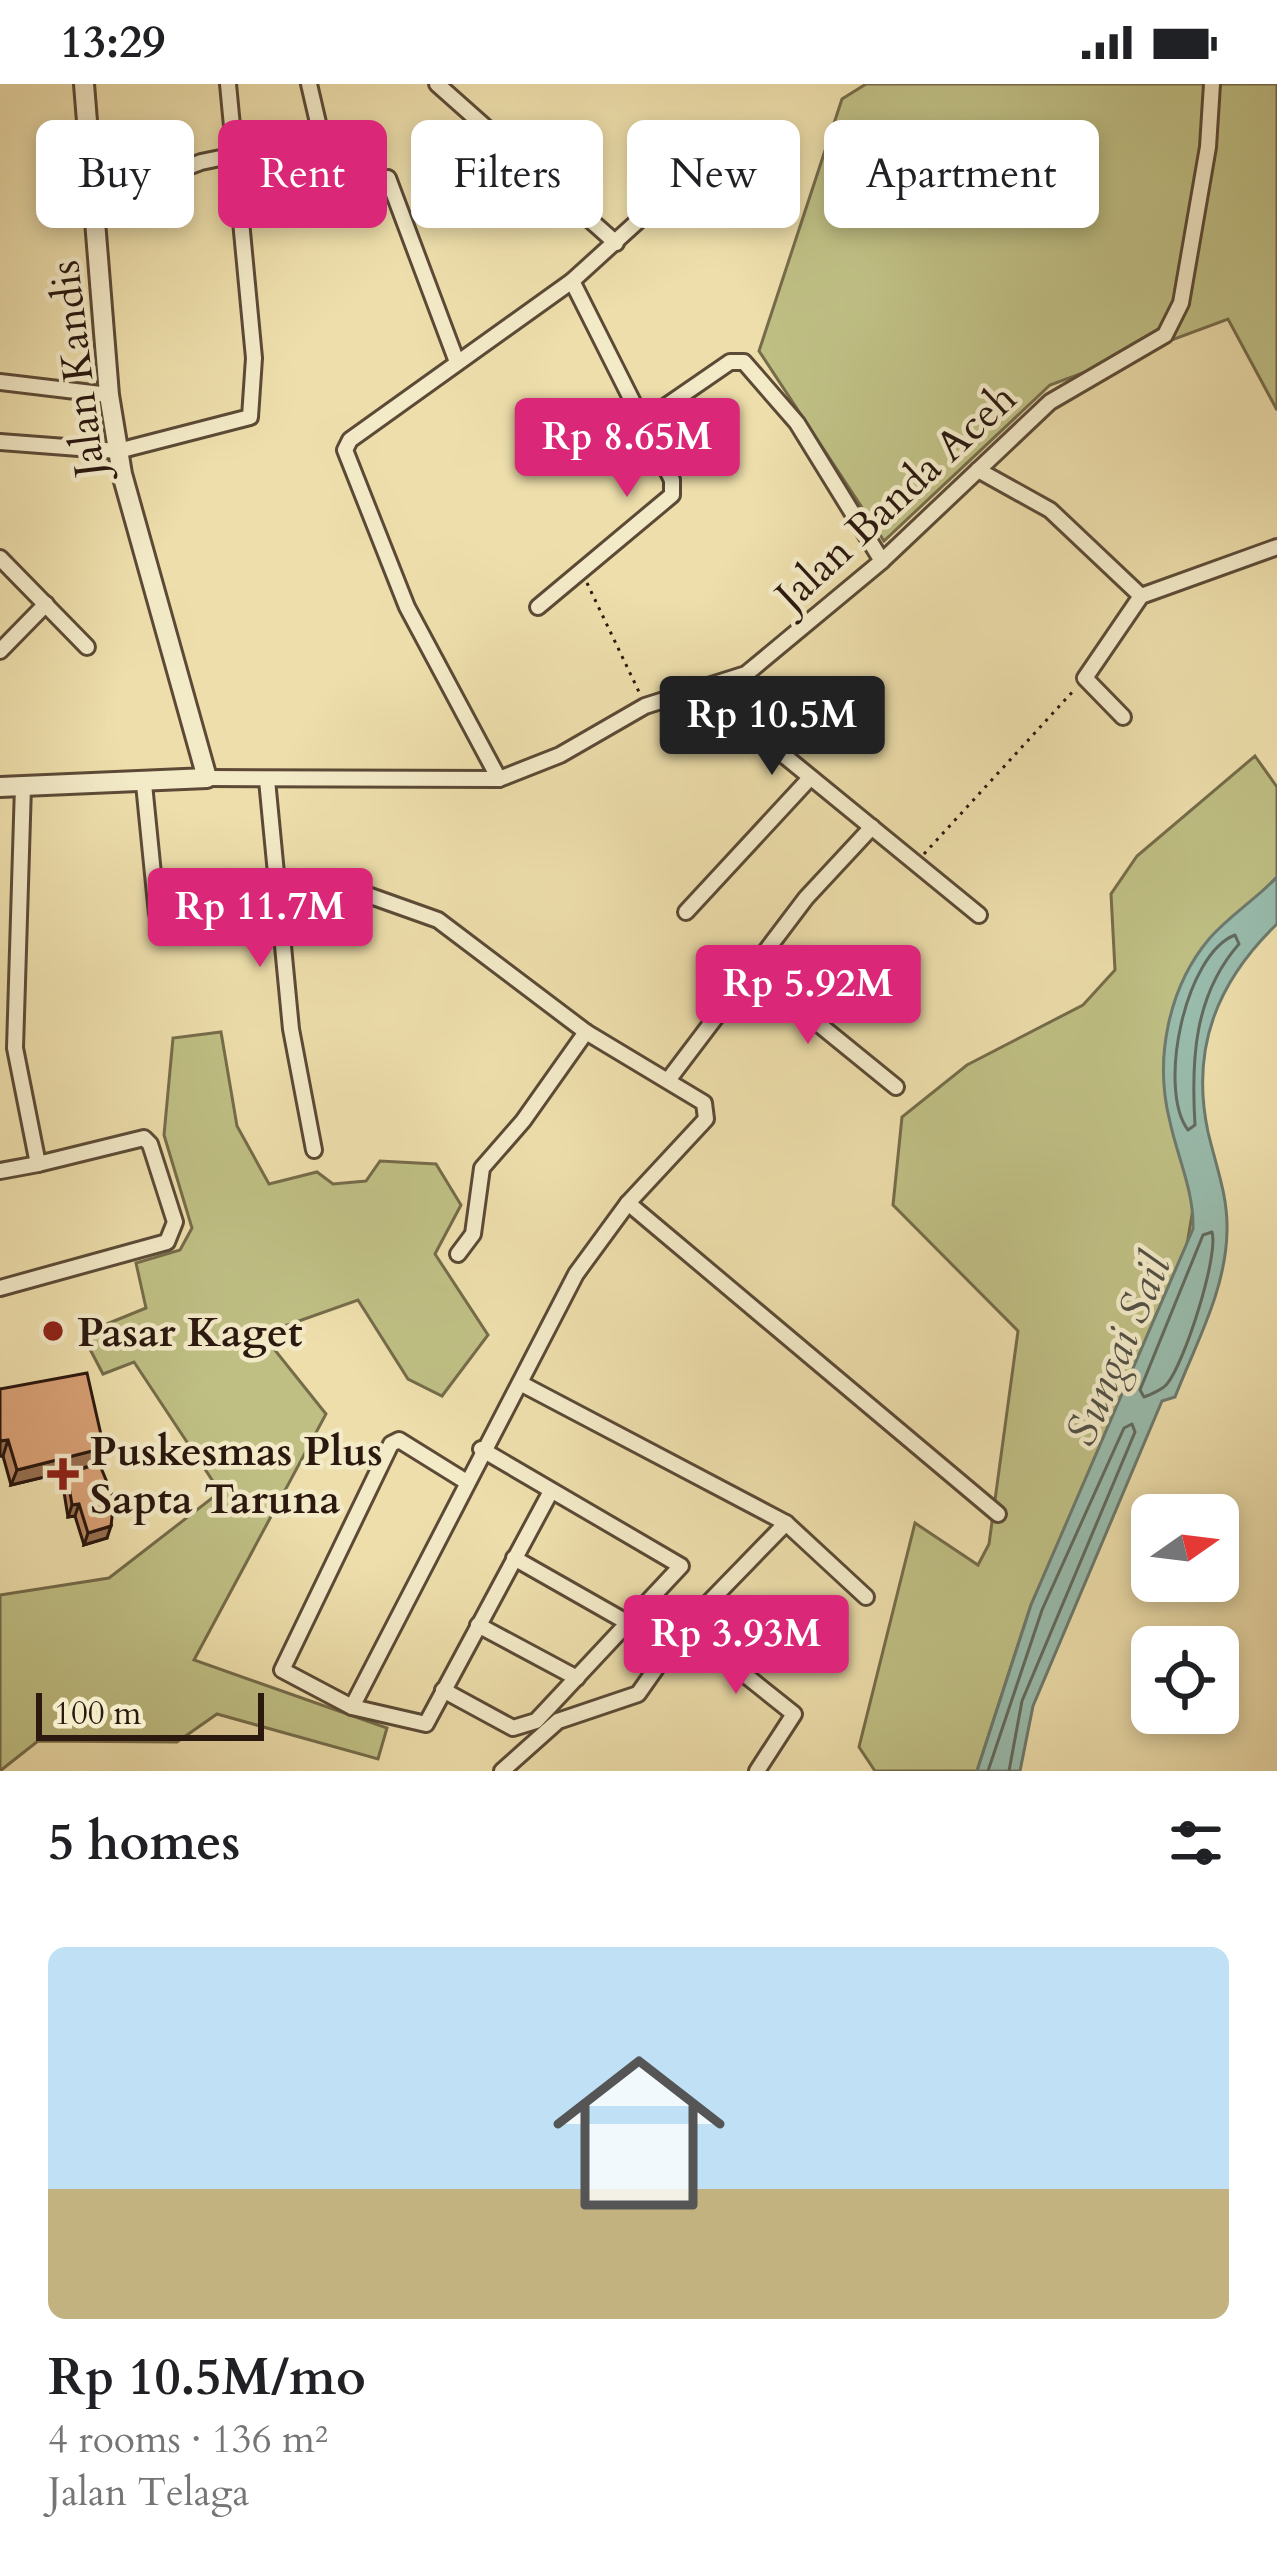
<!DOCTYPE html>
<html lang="en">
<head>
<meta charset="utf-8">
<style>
  :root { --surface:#fff; --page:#f6f6f6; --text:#202124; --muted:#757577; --line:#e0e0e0; --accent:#db2777 }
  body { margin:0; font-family:Cardo,serif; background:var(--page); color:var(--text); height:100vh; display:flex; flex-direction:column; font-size:45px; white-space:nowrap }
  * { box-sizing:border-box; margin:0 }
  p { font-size:39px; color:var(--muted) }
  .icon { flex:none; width:66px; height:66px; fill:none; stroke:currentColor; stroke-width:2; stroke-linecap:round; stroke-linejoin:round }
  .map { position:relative; height:1687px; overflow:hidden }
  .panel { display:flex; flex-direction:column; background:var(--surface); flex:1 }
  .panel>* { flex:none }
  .banner { position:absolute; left:36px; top:36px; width:1206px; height:108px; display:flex; gap:24px }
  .needle { width:78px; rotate:76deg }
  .tools { position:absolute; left:1131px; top:1410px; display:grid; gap:24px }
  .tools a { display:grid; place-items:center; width:108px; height:108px; border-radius:18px; background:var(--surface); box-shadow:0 6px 18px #0003; font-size:60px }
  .scale { position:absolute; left:36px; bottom:30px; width:228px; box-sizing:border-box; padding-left:12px; border:6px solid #2b180f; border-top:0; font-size:33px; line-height:42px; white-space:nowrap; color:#2b180f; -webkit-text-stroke:9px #f3eac8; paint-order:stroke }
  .price { position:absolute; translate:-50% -102px; padding:0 27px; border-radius:12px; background:var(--accent); color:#fff; font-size:39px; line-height:78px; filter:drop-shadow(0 3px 6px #0008) }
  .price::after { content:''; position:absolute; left:50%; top:72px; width:36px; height:27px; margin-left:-18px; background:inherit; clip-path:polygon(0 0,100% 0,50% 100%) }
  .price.on { background:#222; color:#fff }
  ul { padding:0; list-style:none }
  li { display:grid; align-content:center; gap:24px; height:636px; padding:0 48px }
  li+li { border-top:3px solid var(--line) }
  li span { display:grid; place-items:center; height:372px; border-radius:18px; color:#555 }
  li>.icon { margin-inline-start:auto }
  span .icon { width:216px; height:216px; fill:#fffc; stroke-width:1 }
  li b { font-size:51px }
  h2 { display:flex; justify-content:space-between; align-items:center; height:144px; padding:0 48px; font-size:51px }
  .pill { padding:0 42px; border-radius:18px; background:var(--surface); box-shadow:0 6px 18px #0003; font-size:42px; line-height:108px }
  .pill.on { background:var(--accent); color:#fff }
  .status { display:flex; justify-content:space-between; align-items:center; height:84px; padding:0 60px; background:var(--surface); direction:ltr }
  .status svg { height:33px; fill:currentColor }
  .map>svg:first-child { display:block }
</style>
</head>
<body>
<div class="status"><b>13:29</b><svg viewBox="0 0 49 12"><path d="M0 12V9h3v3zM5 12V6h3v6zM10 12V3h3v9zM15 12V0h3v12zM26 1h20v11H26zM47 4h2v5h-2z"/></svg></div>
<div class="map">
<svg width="1277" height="1687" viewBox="0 0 1277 1687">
  <rect width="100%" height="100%" fill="#eddeab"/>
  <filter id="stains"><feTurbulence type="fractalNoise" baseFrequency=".00167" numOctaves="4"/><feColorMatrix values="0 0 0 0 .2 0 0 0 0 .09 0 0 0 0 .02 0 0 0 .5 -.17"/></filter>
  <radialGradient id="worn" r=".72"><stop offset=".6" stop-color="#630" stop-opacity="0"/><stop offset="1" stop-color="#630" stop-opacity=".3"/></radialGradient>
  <g fill="#bfbf84" stroke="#756c4a" stroke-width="3">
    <polygon points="866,0 1277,0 1277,326 1228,235 1050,301 884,457 759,267 842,15"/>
    <path d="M 1255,672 L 1277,703 L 1277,793 C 1214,858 1175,875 1164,975 L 1193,1125 L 1185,1172 L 1031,1521 L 977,1687 L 875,1687 L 859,1663 L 915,1439 L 978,1481 L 989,1460 L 1018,1247 L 893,1121 L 902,1033 L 967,981 L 1083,921 L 1115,886 L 1111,810 L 1137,772 Z"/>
    <polygon points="221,948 237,1042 269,1100 317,1088 333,1100 366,1097 380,1077 436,1080 461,1121 435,1170 488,1251 442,1312 408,1295 358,1216 262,1250 326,1330 194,1576 387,1644 378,1675 217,1630 177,1658 38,1657 0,1687 0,1511 109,1494 220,1408 134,1278 103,1290 82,1250 146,1224 136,1179 180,1166 192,1144 164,1051 173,954"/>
  </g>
  <path fill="#99bcad" stroke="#6d7a6e" stroke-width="3" d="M 1277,793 L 1277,840 C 1218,897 1190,963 1208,1048 C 1216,1082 1228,1112 1227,1147 C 1226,1206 1196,1259 1175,1313 L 1162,1317 L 1033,1622 L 1020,1687 L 977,1687 L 1031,1521 L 1193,1145 C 1194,1107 1178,1075 1170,1038 C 1154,976 1168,904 1209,855 C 1229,832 1256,815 1277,793 Z"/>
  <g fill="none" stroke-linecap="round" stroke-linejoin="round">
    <g stroke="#626a5e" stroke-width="3">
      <path d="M 1235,851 L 1239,860 C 1194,911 1191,976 1195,1041 L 1188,1046 C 1157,1005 1185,870 1235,851 Z"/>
      <path d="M 1212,1148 C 1219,1172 1184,1280 1167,1300 C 1163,1305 1150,1311 1144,1313 L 1140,1306 L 1203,1151 Z"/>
      <polyline points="988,1687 1042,1526 1124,1344 1132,1340 1135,1348 1022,1617 1009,1687"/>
    </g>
    <defs>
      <g id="minor">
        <polyline points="309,0 319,43"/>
        <polyline points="437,0 616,159"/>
        <polyline points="388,94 457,278"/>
        <polyline points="94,119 201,78 235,71"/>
        <polyline points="0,298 109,311"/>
        <polyline points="640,340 730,278 744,278 797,339 882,477"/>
        <polyline points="0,358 118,367 250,333 254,274 228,0"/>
        <polyline points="978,386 1050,426 1141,512"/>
        <polyline points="0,474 87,563"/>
        <polyline points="538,523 672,411 672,396 572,197"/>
        <polyline points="0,567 46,520"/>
        <polyline points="704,606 979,831"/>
        <polyline points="1123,633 1085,594 1141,512 1277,463"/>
        <polyline points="207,694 499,695 560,671 645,622 746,590 882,477 1050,318 1165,251 1181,219 1208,63 1212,0"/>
        <polyline points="499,695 407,523 345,366 350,356 572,197 671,107"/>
        <polyline points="267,696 291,945 314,1066"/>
        <polyline points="144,700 157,830"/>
        <polyline points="275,803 348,804 438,836 586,948 704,1019 706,1035 628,1119 576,1190 352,1623"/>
        <polyline points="686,828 810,694"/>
        <polyline points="751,885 896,1003"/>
        <polyline points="669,995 806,814 872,743"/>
        <polyline points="0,1087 38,1080"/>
        <polyline points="628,1119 998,1430"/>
        <polyline points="458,1170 473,1150 482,1084 523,1037 586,948"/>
        <polyline points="0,1204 167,1158 175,1138 150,1060 144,1054 38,1080 15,964 23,702"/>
        <polyline points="520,1299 786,1439 866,1513"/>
        <polyline points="465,1397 399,1356 391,1360 282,1586 352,1623 426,1640 550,1409"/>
        <polyline points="514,1474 630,1540"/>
        <polyline points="478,1541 577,1594"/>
        <polyline points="685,1543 794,1630 757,1687"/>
        <polyline points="443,1606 513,1644 536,1637 681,1482 481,1365"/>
        <polyline points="502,1687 558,1637 638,1610 685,1543 786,1439"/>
      </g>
      <polyline id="tertiary" points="0,703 207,694 122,390 109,311 84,0"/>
    </defs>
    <use href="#minor" stroke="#5c4a36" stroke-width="20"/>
    <use href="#tertiary" stroke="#5c4a36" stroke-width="24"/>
    <g stroke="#2b180f" stroke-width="3" stroke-dasharray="3 6" stroke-linecap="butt">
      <polyline points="587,499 640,610"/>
      <polyline points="924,770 1075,605"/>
    </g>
    <use href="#minor" stroke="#f3eac8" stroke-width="14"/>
    <use href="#tertiary" stroke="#f3eac8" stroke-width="18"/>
  </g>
  <polygon fill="#bb8a66" stroke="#2b180f" stroke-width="3" points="0,1305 99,1379 107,1454 84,1461 75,1432 68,1433 63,1402 67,1390 93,1381 11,1401 3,1372 0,1372"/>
  <g fill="#987153" stroke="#2b180f" stroke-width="3">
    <polygon points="8,1356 3,1372 0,1372 0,1357"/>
    <polygon points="104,1364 99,1380 11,1401 17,1386"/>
    <polygon points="79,1420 75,1432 68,1433 72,1421"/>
    <polygon points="111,1442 107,1454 84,1461 88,1449"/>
  </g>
  <g fill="#d9a177" stroke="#2b180f" stroke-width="3">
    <polygon points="87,1289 104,1364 17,1386 8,1356 0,1357 0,1305"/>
    <polygon points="99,1379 114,1415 111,1442 88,1449 79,1420 72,1421 67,1390"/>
  </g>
  <g fill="#8f2418" stroke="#f3eac8" stroke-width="4.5">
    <circle cx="53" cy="1247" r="12"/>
    <path d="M57 1372h12v12h12v12h-12v12h-12v-12h-12v-12h12z"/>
  </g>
  <g text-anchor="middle" stroke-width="9" stroke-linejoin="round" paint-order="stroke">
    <g font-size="42" fill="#2b180f" stroke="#f3eac8">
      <text transform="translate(76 285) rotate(-97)" y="15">Jalan Kandis</text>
      <text transform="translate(895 412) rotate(-43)" y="15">Jalan Banda Aceh</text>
    </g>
    <g font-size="42" font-weight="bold" fill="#2b180f" stroke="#f3eac8" text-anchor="start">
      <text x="77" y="1262">Pasar Kaget</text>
      <text x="90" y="1381">Puskesmas Plus<tspan x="90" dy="48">Sapta Taruna</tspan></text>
    </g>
    <g font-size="45" font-style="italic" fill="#525146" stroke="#f3eac8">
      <text transform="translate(1117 1265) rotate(-67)" y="16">Sungai Sail</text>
    </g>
  </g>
  <rect width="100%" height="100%" filter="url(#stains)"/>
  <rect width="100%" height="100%" fill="url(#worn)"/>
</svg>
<div class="tools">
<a><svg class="needle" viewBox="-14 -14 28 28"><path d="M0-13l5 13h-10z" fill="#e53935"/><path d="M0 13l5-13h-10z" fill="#757577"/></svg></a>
<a><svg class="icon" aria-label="locate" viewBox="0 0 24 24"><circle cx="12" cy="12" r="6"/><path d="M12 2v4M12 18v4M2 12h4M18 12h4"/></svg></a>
</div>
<div class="scale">100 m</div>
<b class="price" style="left:627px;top:416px">Rp 8.65M</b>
<b class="price on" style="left:772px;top:694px">Rp 10.5M</b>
<b class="price" style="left:260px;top:886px">Rp 11.7M</b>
<b class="price" style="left:808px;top:963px">Rp 5.92M</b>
<b class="price" style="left:736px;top:1613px">Rp 3.93M</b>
<div class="banner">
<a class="pill">Buy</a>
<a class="pill on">Rent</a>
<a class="pill">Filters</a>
<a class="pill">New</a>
<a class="pill">Apartment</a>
</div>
</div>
<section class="panel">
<h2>5 homes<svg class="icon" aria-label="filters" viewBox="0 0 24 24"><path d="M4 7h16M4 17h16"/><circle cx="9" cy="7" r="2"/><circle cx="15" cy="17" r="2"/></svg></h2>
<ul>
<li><span style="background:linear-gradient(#bfe0f5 65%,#c2b280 0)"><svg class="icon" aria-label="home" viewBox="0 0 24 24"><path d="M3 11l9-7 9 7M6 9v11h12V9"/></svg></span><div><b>Rp 10.5M/mo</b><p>4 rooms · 136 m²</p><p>Jalan Telaga</p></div></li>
</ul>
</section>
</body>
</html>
